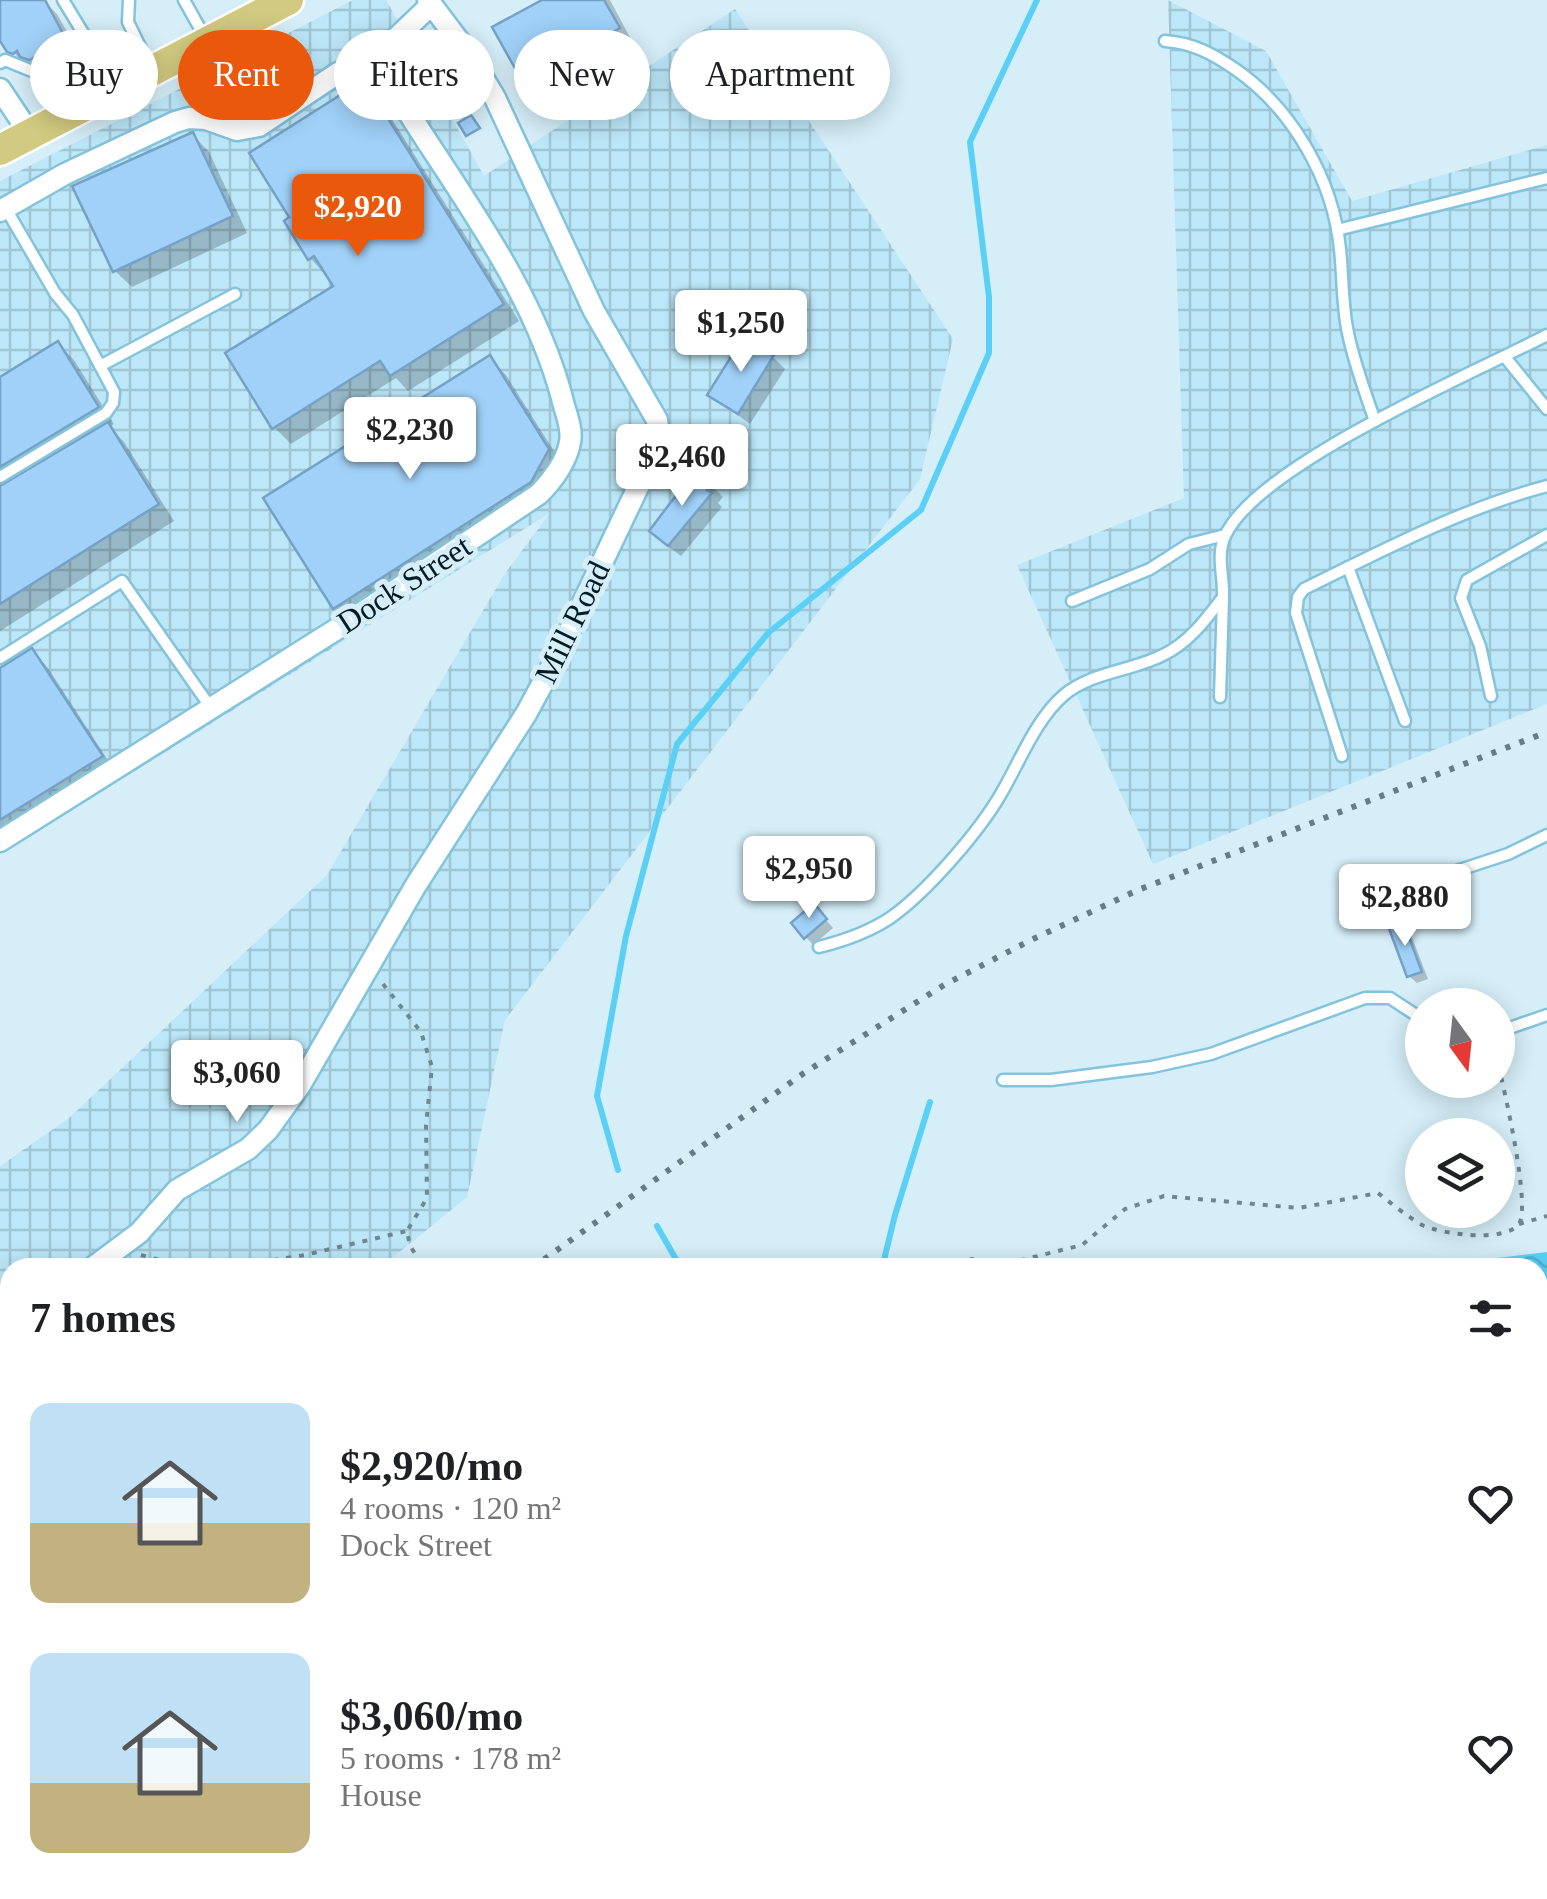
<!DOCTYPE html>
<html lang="en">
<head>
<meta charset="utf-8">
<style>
  :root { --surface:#fff; --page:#f6f6f6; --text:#202124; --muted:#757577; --accent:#ea580c }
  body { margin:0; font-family:"Times New Roman",serif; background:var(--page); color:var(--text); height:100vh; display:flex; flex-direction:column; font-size:38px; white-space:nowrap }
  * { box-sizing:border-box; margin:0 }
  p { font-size:32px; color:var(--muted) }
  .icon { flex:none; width:55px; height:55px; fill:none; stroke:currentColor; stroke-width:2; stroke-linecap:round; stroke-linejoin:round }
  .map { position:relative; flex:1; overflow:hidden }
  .sheet { position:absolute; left:0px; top:1258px; width:1548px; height:642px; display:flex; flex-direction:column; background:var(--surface); border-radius:30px 30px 0 0; box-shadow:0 5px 25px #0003 }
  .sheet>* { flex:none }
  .banner { position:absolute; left:30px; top:30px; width:1000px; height:90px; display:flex; gap:20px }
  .needle { width:65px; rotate:165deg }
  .fabs { position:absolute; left:1405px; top:988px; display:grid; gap:20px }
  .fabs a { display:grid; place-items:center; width:110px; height:110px; border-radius:50%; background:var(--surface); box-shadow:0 5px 25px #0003; font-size:50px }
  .price { position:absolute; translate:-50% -85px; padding:0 22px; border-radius:10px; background:#fff; color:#222; font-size:32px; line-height:65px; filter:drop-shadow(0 2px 5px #0008) }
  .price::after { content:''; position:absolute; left:50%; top:60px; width:30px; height:22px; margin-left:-15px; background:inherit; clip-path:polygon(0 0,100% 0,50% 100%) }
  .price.on { background:var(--accent); color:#fff }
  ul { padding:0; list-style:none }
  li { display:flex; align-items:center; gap:30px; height:250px; padding:0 30px }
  li span { display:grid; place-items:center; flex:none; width:280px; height:200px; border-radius:20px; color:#555 }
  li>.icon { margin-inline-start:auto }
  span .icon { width:120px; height:120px; fill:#fffc; stroke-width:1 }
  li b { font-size:42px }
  h2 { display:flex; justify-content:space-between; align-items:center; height:120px; padding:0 30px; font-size:42px }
  .pill { padding:0 35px; border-radius:45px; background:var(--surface); box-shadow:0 5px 25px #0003; font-size:35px; line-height:90px }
  .pill.on { background:var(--accent); color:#fff }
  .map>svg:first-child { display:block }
</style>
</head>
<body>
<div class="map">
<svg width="1547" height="1899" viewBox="0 0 1547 1899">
  <defs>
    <pattern id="industrial-grid" width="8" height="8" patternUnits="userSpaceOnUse" patternTransform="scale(2.5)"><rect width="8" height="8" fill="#bce7f8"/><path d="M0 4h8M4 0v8" fill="none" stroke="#a0c6d4"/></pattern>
    <pattern id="forest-firs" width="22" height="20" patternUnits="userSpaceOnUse" patternTransform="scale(2.5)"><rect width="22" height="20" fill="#f29ed0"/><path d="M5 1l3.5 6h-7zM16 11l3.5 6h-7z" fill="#ce88b2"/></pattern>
    <pattern id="water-waves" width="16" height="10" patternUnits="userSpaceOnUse" patternTransform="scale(2.5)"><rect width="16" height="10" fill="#5bd0f7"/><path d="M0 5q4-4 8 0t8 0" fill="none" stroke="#4eb2d4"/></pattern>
  </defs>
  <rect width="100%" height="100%" fill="#d5eef8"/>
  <g fill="url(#industrial-grid)">
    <polygon points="353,0 386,0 484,176 735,9 953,339 920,479 505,1020 467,1197 381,1267 10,1268 10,1571 0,1579 0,1166 69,1118 327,875 504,575 550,513 0,855 0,181"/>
    <polygon points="1168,0 1266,51 1352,201 1547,145 1547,704 1153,864 1017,565 1184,498"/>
  </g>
  <polygon fill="url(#forest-firs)" points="902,1890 1389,1890 1391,1894 1383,1899 892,1899"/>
  <g fill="url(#water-waves)">
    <polygon points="1547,1252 1547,1609 1538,1606 1538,1268 1423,1267"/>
    <polygon points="189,1890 902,1890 892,1899 166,1899"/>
  </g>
  <g fill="#0003">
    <polygon points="0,0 43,0 57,14 82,58 47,76 27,68 0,36"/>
    <polygon points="547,0 610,0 634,45 540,96 524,80"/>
    <polygon points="363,84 380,100 519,321 408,391 396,378 291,444 274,427 337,287 310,258"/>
    <polygon points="193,135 209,152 247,233 132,287 115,271"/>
    <polygon points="745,340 773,357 785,369 750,424 710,395"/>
    <polygon points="58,344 74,360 114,424 110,427 124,442 174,521 0,631 0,380"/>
    <polygon points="489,358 506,375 564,467 351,624 335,607"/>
    <polygon points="711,485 723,497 718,503 722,507 681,556 664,543"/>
    <polygon points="32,651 48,668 117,774 0,847 0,671"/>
    <polygon points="821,914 833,928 813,945 806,937"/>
    <polygon points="1402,924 1410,932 1428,979 1417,983 1409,976"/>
  </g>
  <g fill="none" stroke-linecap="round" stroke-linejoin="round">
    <g stroke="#5bd0f7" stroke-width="6">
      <polyline points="618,1170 597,1096 626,936 677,744 768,633 921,510 989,353 989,297 970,142 1037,0"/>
      <polyline points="657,1226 681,1268"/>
      <polyline points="882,1268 895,1215 930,1102"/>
    </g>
  </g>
  <g fill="#a1d1f8" stroke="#74a2c7" stroke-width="2.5">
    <polygon points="0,0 45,0 67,41 29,60 20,57 17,51 13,54 7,52 0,41"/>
    <polygon points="542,0 604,0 620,28 522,81 492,27"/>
    <polygon points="364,80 504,304 390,376 380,361 272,429 225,353 333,286 314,256 308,260 284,221 289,217 249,153"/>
    <polygon points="471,115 480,128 466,136 458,123"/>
    <polygon points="193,132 233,216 113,272 72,186"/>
    <polygon points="744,336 774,355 738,414 707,395"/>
    <polygon points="58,341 99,407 0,467 0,377"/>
    <polygon points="490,355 549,449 531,482 333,609 263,498"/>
    <polygon points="108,422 159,504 0,604 0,486"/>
    <polygon points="701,474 713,483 707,490 712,493 668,546 649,531 690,477 696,481"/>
    <polygon points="32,648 103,756 0,820 0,668"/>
    <polygon points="814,903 827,919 804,939 791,923"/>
    <polygon points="1403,921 1422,972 1407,977 1388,926"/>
  </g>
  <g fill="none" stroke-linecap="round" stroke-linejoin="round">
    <defs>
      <g id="lane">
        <polyline points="63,0 91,46"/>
        <polyline points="129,0 128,22 151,69"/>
        <polyline points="184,0 207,41"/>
        <path d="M 1165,41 C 1193,43 1213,54 1235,69 C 1293,109 1333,180 1340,249 C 1343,277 1342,306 1348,333 C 1354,363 1365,392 1375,421"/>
        <polyline points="0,63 5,60 32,71 89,42"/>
        <polyline points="113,88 97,55 134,35"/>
        <polyline points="1337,230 1547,178"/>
        <polyline points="1505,357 1547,409"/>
        <polyline points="100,366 235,294"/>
        <polyline points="0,477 106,413 113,403 114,392 73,315 55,293 5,207"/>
        <polyline points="1348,567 1405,721"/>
        <polyline points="1072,601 1150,569 1189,544 1225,535"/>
        <polyline points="0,658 122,581 211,708"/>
        <polyline points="1491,696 1480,646 1461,598 1467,580 1547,535"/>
        <polyline points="1220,697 1223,598"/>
        <path d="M 1342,756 L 1296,613 L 1298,597 L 1304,589 C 1383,550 1461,509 1547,486"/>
        <polyline points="1429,880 1508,854 1547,835"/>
        <path d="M 819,947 C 843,941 869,932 890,918 C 926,893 980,831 1002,792 C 1020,761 1036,719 1064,695 C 1091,672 1132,671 1163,655 C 1189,643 1207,618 1223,597 C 1224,577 1216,555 1225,536 C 1257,465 1474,373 1547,335"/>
        <polyline points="1498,1032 1547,1015"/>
        <polyline points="1003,1080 1051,1080 1152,1067 1211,1054 1365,998 1390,998 1422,1019"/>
      </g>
      <g id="street">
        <polyline points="0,89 30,134"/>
        <polyline points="0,211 65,174 175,122 189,118 206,119 237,130 259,126 338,73 375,58 431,5"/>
        <path d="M 0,841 L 348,622 L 539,494 C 552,481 567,461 570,442 C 573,428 565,412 562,398 C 528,271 439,170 375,58"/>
        <polyline points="92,1268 139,1233 177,1190 248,1149 268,1130 299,1087 416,885 526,714 559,653 660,441 657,420 594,311 495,98 468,53 428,0"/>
        <polyline points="7,1326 10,1323"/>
      </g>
      <polyline id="primary" points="0,150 288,0"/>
    </defs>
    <use href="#lane" stroke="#83c3dc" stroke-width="15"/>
    <use href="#street" stroke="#83c3dc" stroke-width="25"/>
    <use href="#primary" stroke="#fff" stroke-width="35"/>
    <g stroke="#6e8891" stroke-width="4" stroke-dasharray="5 8" stroke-linecap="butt">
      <polyline points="383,984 421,1032 432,1067 426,1125 427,1198 407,1231 410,1246 425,1268"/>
      <polyline points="1519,1224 1547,1216"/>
      <polyline points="141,1255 189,1268"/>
      <polyline points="222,1268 305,1255 407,1231"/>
      <path d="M 959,1268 L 971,1259 L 1006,1264 L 1082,1245 L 1125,1209 L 1164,1196 L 1299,1208 L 1378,1193 C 1392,1204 1407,1216 1422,1225 C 1441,1234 1505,1243 1519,1224 C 1531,1206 1504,1088 1498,1064"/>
      <polyline points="0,1545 10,1538"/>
      <polyline points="0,1831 10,1827"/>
      <polyline points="97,1899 115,1890"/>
    </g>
    <use href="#lane" stroke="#fff" stroke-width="10"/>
    <use href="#street" stroke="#fff" stroke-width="20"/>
    <use href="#primary" stroke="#d1ca80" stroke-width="30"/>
    <g stroke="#647d87" stroke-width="6" stroke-dasharray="5 10" stroke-linecap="butt">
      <polyline points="532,1268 804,1073 944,985 1031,940 1138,890 1547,732"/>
      <polyline points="0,1651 10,1644"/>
    </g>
  </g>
  <g text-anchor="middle" stroke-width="10" stroke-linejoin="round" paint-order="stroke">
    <g font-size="32" fill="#021c25" stroke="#d5eef8">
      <text transform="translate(404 584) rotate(-33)" y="11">Dock Street</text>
      <text transform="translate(572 622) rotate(-64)" y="11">Mill Road</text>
    </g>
  </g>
</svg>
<div class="fabs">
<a><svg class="needle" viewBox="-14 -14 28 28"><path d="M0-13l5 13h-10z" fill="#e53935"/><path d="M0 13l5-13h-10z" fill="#757577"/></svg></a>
<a><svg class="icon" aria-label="layers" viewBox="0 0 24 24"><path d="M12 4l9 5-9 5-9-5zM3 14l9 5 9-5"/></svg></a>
</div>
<b class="price on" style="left:358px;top:259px">$2,920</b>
<b class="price" style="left:741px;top:375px">$1,250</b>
<b class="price" style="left:410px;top:482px">$2,230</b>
<b class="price" style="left:682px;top:509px">$2,460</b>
<b class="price" style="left:809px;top:921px">$2,950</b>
<b class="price" style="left:1405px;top:949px">$2,880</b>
<b class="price" style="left:237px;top:1125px">$3,060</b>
<div class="banner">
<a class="pill">Buy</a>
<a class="pill on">Rent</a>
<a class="pill">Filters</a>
<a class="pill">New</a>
<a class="pill">Apartment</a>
</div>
<section class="sheet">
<h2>7 homes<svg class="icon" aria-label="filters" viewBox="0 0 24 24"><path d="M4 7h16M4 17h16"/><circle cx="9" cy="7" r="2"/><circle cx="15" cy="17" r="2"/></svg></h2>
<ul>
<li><span style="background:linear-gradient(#bfe0f5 60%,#c2b280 0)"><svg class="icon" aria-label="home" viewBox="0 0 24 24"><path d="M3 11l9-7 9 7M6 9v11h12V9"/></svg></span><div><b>$2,920/mo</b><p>4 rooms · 120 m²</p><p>Dock Street</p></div><svg class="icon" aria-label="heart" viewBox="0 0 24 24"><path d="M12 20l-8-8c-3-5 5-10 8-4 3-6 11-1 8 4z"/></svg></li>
<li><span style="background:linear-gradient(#bfe0f5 65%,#c2b280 0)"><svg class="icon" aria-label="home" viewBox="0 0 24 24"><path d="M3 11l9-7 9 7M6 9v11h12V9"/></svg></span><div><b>$3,060/mo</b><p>5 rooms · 178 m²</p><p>House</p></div><svg class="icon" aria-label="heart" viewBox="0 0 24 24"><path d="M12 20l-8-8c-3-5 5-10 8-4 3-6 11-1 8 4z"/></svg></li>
</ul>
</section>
</div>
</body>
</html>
